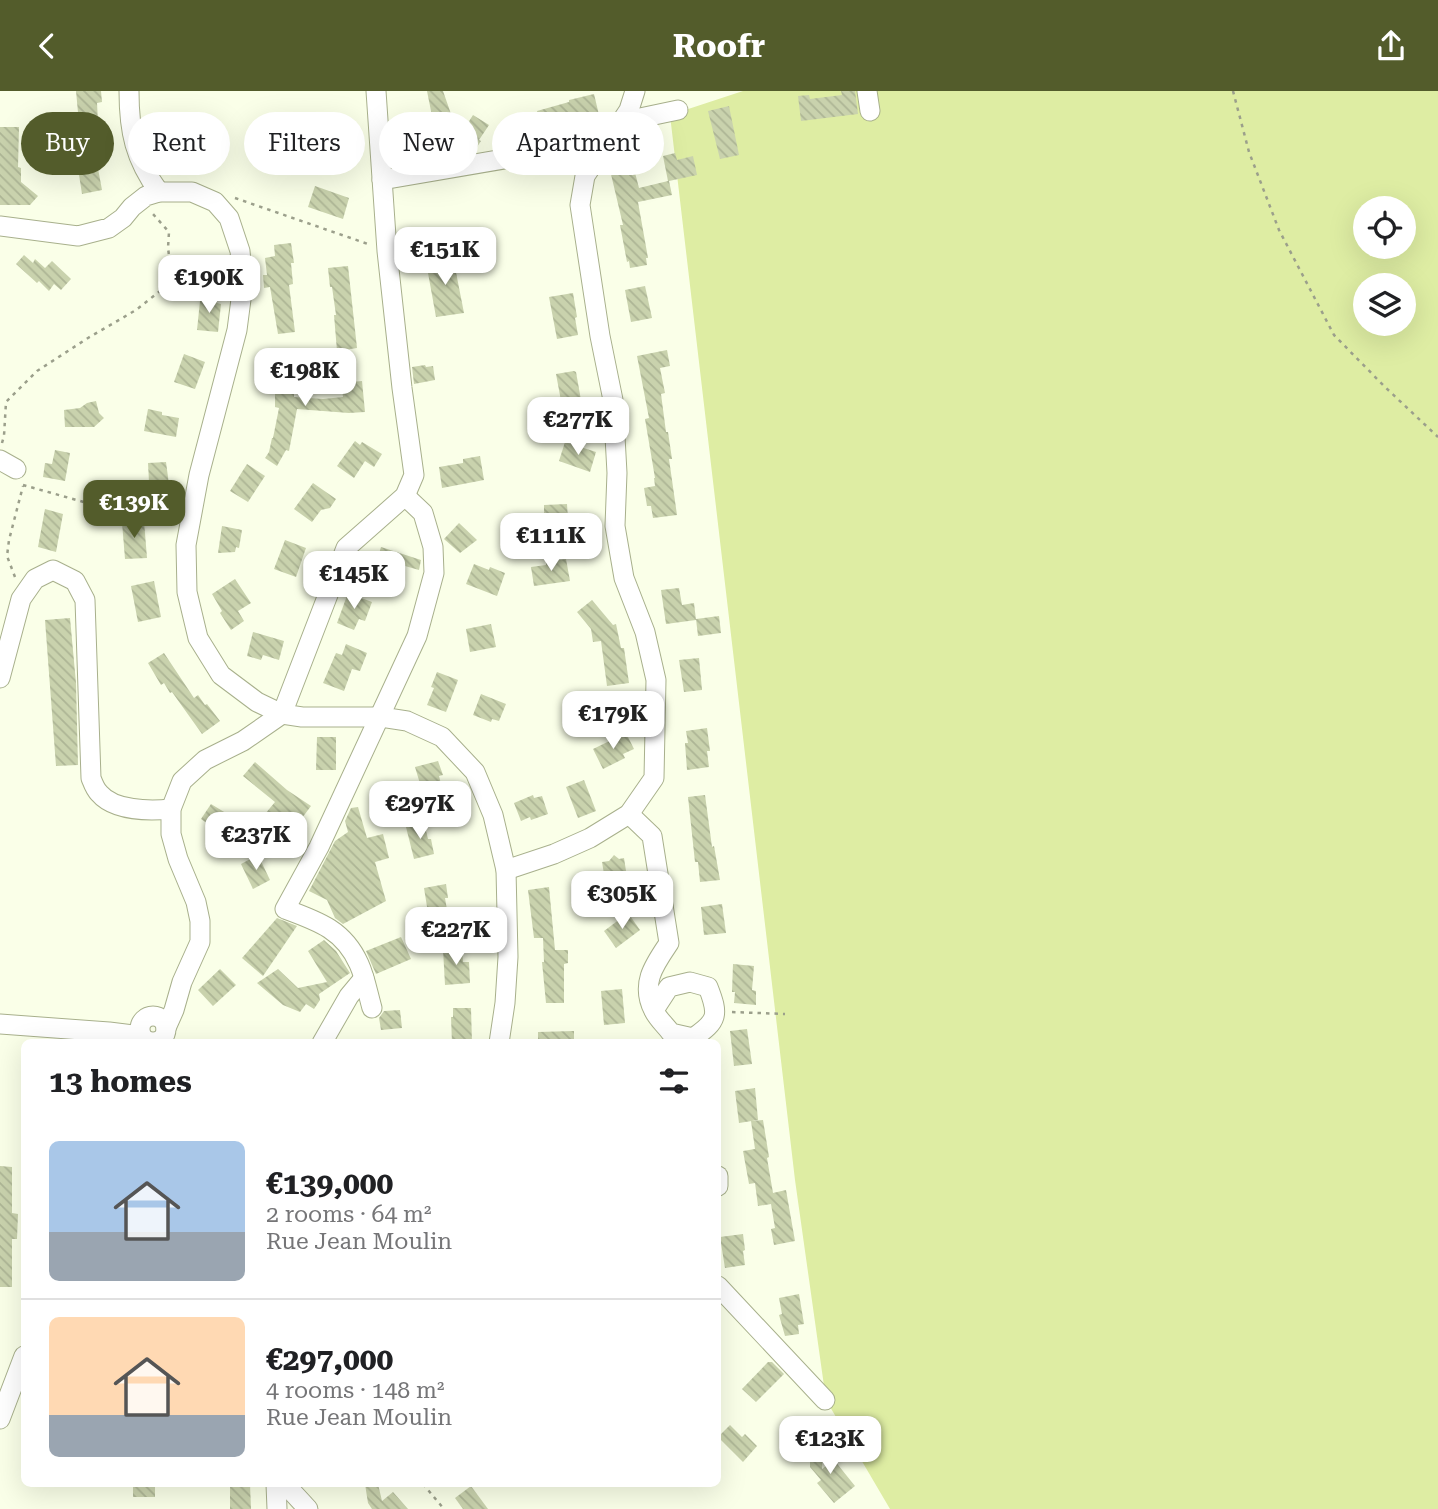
<!DOCTYPE html>
<html lang="en">
<head>
<meta charset="utf-8">
<style>
  :root { --surface:#fff; --page:#f6f6f6; --text:#202124; --muted:#757577; --line:#e0e0e0; --accent:#535c2b }
  body { margin:0; font-family:"Roboto Serif",serif; background:var(--page); color:var(--text); height:100vh; display:flex; flex-direction:column; font-size:26px; white-space:nowrap }
  * { box-sizing:border-box; margin:0 }
  p { font-size:23px; color:var(--muted) }
  .icon { flex:none; width:38px; height:38px; fill:none; stroke:currentColor; stroke-width:2; stroke-linecap:round; stroke-linejoin:round }
  .map { position:relative; flex:1; overflow:hidden }
  .side { position:absolute; left:21px; top:948px; width:700px; height:448px; display:flex; flex-direction:column; background:var(--surface); border-radius:10px; box-shadow:0 7px 28px #0002 }
  .side>* { flex:none }
  .hud { position:absolute; left:21px; top:21px; width:700px; height:63px; display:flex; gap:14px }
  .tools { position:absolute; left:1353px; top:105px; display:grid; gap:14px }
  .tools a { display:grid; place-items:center; width:63px; height:63px; border-radius:50%; background:var(--surface); box-shadow:0 7px 28px #0002; font-size:35px }
  .price { position:absolute; translate:-50% -60px; padding:0 16px; border-radius:14px; background:#fff; color:#222; font-size:23px; line-height:46px; filter:drop-shadow(0 2px 4px #0008) }
  .price::after { content:''; position:absolute; left:50%; top:42px; width:21px; height:16px; margin-left:-10px; background:inherit; clip-path:polygon(0 0,100% 0,50% 100%) }
  .price.selected { background:var(--accent); color:#fff }
  ul { padding:0; list-style:none }
  li { display:flex; align-items:center; gap:21px; height:175px; padding:0 28px }
  li+li { border-top:2px solid var(--line) }
  li span { display:grid; place-items:center; flex:none; width:196px; height:140px; border-radius:10px; color:#555 }
  li>.icon { margin-inline-start:auto }
  span .icon { width:84px; height:84px; fill:#fffc; stroke-width:1 }
  li b { font-size:30px }
  h2 { display:flex; justify-content:space-between; align-items:center; height:84px; padding:0 28px; font-size:30px }
  .tag { padding:0 24px; border-radius:32px; background:var(--surface); box-shadow:0 7px 28px #0002; font-size:24px; line-height:63px }
  .tag.selected { background:var(--accent); color:#fff }
  header { display:flex; justify-content:space-between; align-items:center; height:91px; padding:0 28px; background:var(--accent); color:#fff; font-size:32px; font-weight:700 }
  .map>svg:first-child { display:block }
</style>
</head>
<body>
<header><svg class="icon" aria-label="back" viewBox="0 0 24 24"><path d="M15 5l-7 7 7 7"/></svg>Roofr<svg class="icon" aria-label="share" viewBox="0 0 24 24"><path d="M12 15V3M7 8l5-5 5 5M5 13v7h14v-7"/></svg></header>
<div class="map">
<svg width="1438" height="1418" viewBox="0 0 1438 1418">
  <defs>
    <pattern id="building-back-hatch" width="6" height="6" patternUnits="userSpaceOnUse" patternTransform="scale(1.75)"><rect width="6" height="6" fill="#c9d2ad"/><path d="M-1 5l2 2M0 0l6 6M5-1l2 2" fill="none" stroke="#adb595"/></pattern>
  </defs>
  <rect width="100%" height="100%" fill="#faffe8"/>
  <path fill="#deeda3" fill-rule="evenodd" d="M 743,0 L 1438,0 L 1438,1418 L 890,1418 L 826,1309 L 795,1089 L 670,24 ZM 1365,117 L 1404,117 L 1404,156 L 1365,156 ZM 1365,194 L 1404,194 L 1404,233 L 1365,233 Z"/>
  <g fill="url(#building-back-hatch)">
    <polygon points="76,0 101,0 102,11 97,12 98,31 79,32"/>
    <polygon points="427,0 443,0 459,46 473,24 489,34 479,49 481,50 475,59 457,62 456,56 409,64 406,46 435,40"/>
    <polygon points="841,0 855,0 858,23 801,30 798,5 809,4 810,8 842,4"/>
    <polygon points="594,3 599,24 541,37 537,20 569,11 569,9"/>
    <polygon points="729,15 739,64 720,68 708,20"/>
    <polygon points="0,36 19,36 18,76 21,77 21,91 38,105 30,114 0,114"/>
    <polygon points="334,38 338,68 320,70 317,40"/>
    <polygon points="675,62 677,69 693,65 697,84 669,90 672,104 638,111 648,167 646,167 647,174 630,177 629,170 627,171 620,134 623,134 610,79 633,74 639,97 668,90 663,65"/>
    <polygon points="96,67 102,99 82,103 77,71"/>
    <polygon points="315,95 349,107 343,128 308,116"/>
    <polygon points="291,152 294,172 291,172 293,193 289,194 295,241 278,243 270,196 264,197 263,184 267,184 265,167 275,165 274,154"/>
    <polygon points="24,164 33,172 35,168 45,177 52,170 71,188 61,199 54,193 49,200 39,190 37,192 16,173"/>
    <polygon points="453,166 464,222 436,226 426,171"/>
    <polygon points="348,175 357,257 337,260 334,224 336,224 332,196 330,196 328,177"/>
    <polygon points="645,195 652,227 631,231 625,199"/>
    <polygon points="573,202 577,226 575,227 578,244 557,248 549,206"/>
    <polygon points="202,206 218,207 217,212 221,213 218,241 197,239 200,210 201,210"/>
    <polygon points="667,259 670,275 660,277 665,302 661,303 666,341 668,341 672,368 669,368 677,424 653,427 651,415 647,415 644,397 655,395 654,387 655,387 645,328 649,327 637,265"/>
    <polygon points="184,263 205,271 195,298 174,291"/>
    <polygon points="425,274 426,276 433,275 435,289 414,293 412,276"/>
    <polygon points="272,276 291,276 291,284 293,284 292,300 294,300 294,306 323,308 343,306 341,292 362,290 365,321 349,322 297,318 289,360 286,359 277,375 265,367 269,361 272,347 273,347 279,317 275,316 275,301 270,301"/>
    <polygon points="574,280 576,281 584,326 564,326 556,283"/>
    <polygon points="96,310 99,322 104,327 94,336 65,336 64,319 80,317 87,312"/>
    <polygon points="148,318 162,321 162,324 179,327 176,346 144,340"/>
    <polygon points="355,350 360,354 362,351 382,363 374,376 365,370 354,387 337,375"/>
    <polygon points="565,351 596,361 590,381 559,370"/>
    <polygon points="55,359 70,362 65,390 43,386 45,372 52,373"/>
    <polygon points="480,365 484,389 442,397 439,376 463,372 463,368"/>
    <polygon points="166,371 170,401 168,402 168,410 150,410 148,372"/>
    <polygon points="247,373 265,385 248,411 230,400"/>
    <polygon points="313,392 336,408 330,417 321,419 312,431 294,418"/>
    <polygon points="567,413 568,428 563,429 563,437 544,438 544,414"/>
    <polygon points="45,418 63,423 56,461 38,456"/>
    <polygon points="144,430 147,467 125,468 122,431"/>
    <polygon points="459,432 477,449 460,462 444,448"/>
    <polygon points="222,435 242,439 239,457 236,456 235,461 218,462"/>
    <polygon points="285,449 306,457 296,486 274,478"/>
    <polygon points="381,456 421,469 419,479 391,471 386,487 365,480 369,468 378,466"/>
    <polygon points="566,468 570,490 534,495 531,476 546,474 546,471"/>
    <polygon points="474,473 489,479 490,476 505,482 497,505 466,493"/>
    <polygon points="235,488 251,512 238,520 244,530 231,539 220,522 222,520 212,503"/>
    <polygon points="154,490 161,526 138,531 131,495"/>
    <polygon points="679,497 682,514 694,512 696,529 666,533 661,499"/>
    <polygon points="348,502 372,511 365,530 359,528 354,539 337,532"/>
    <polygon points="592,509 613,534 616,533 621,557 624,557 629,592 607,595 601,550 593,551 591,538 577,521"/>
    <polygon points="719,525 721,542 698,545 696,528"/>
    <polygon points="70,527 76,592 78,674 56,675 45,529"/>
    <polygon points="491,533 496,556 470,561 466,538"/>
    <polygon points="253,541 284,550 279,569 263,564 261,569 247,565"/>
    <polygon points="346,553 367,562 360,580 352,578 344,600 323,592 336,562 342,564"/>
    <polygon points="164,562 194,607 198,604 205,614 207,613 220,630 202,643 172,601 170,602 164,592 161,594 148,572"/>
    <polygon points="699,567 702,599 684,601 679,569"/>
    <polygon points="437,581 458,589 446,621 427,614 434,597 431,596"/>
    <polygon points="481,603 506,613 499,630 492,628 491,631 473,624"/>
    <polygon points="707,637 710,660 707,660 709,676 687,679 685,652 688,652 686,640"/>
    <polygon points="626,642 634,658 623,663 625,667 603,678 593,658"/>
    <polygon points="317,646 336,646 336,679 316,679"/>
    <polygon points="438,670 443,684 439,685 443,701 424,706 415,676"/>
    <polygon points="255,671 287,699 311,715 293,739 295,740 280,758 255,735 275,711 243,685"/>
    <polygon points="584,689 596,720 578,727 566,696"/>
    <polygon points="533,704 534,707 542,705 548,723 531,729 530,726 521,730 514,712"/>
    <polygon points="705,704 712,756 714,755 720,789 700,791 698,771 695,771 688,706"/>
    <polygon points="211,713 239,730 228,747 201,728"/>
    <polygon points="358,716 367,747 383,743 389,767 375,771 386,810 343,833 335,827 327,809 309,800 335,750 348,741 345,730 351,717"/>
    <polygon points="424,732 428,748 431,748 434,763 414,768 406,736"/>
    <polygon points="258,764 270,789 253,798 241,773"/>
    <polygon points="614,764 619,768 624,767 626,780 622,781 625,798 607,801 602,771 609,770"/>
    <polygon points="446,793 448,807 445,807 448,825 429,828 424,797"/>
    <polygon points="549,796 555,859 568,859 568,872 564,873 564,912 546,912 542,871 544,871 543,847 534,847 528,799"/>
    <polygon points="722,813 726,842 704,844 701,816"/>
    <polygon points="628,822 640,839 616,857 604,840"/>
    <polygon points="277,827 297,835 263,885 242,867"/>
    <polygon points="401,846 411,868 376,883 366,860"/>
    <polygon points="324,849 336,860 350,882 319,903 320,909 314,918 306,913 300,921 283,914 257,892 278,878 298,897 327,891 308,860"/>
    <polygon points="462,857 463,871 469,871 470,892 445,894 443,858"/>
    <polygon points="733,873 754,875 752,899 756,900 756,914 734,912 735,901 732,901"/>
    <polygon points="220,878 236,894 213,915 198,899"/>
    <polygon points="622,898 625,932 604,934 601,900"/>
    <polygon points="453,917 471,917 472,952 452,952 451,926 453,926"/>
    <polygon points="400,919 402,937 381,939 379,927 384,920"/>
    <polygon points="747,938 752,973 734,975 730,940"/>
    <polygon points="574,940 574,952 538,952 538,941"/>
    <polygon points="755,997 758,1029 739,1032 735,1000"/>
    <polygon points="763,1029 769,1066 767,1067 773,1102 786,1099 795,1150 774,1154 771,1138 775,1137 771,1113 758,1115 755,1092 749,1093 743,1060 755,1058 751,1030"/>
    <polygon points="0,1075 12,1076 12,1122 18,1123 17,1148 12,1148 12,1196 0,1196"/>
    <polygon points="743,1143 745,1159 743,1160 745,1174 725,1177 720,1146"/>
    <polygon points="799,1203 804,1233 798,1234 799,1243 785,1245 779,1224 782,1223 779,1207"/>
    <polygon points="768,1271 772,1271 784,1283 756,1311 742,1298"/>
    <polygon points="730,1334 742,1346 745,1343 757,1355 743,1371 718,1346"/>
    <polygon points="810,1356 823,1356 822,1378 834,1369 855,1395 834,1412 817,1392 821,1389 810,1376"/>
    <rect x="133" y="1393" width="22" height="13"/>
    <polygon points="230,1393 250,1393 251,1418 230,1418"/>
    <polygon points="365,1393 378,1393 382,1410 393,1401 408,1418 372,1418 368,1412"/>
    <polygon points="471,1395 488,1418 463,1418 455,1407"/>
  </g>
  <g fill="none" stroke-linecap="round" stroke-linejoin="round">
    <defs>
      <g id="minor">
        <path d="M 129,0 C 129,41 135,68 159,101"/>
        <polyline points="867,0 870,20"/>
        <polyline points="621,31 678,19"/>
        <polyline points="382,89 568,57 580,63 590,77"/>
        <polyline points="0,135 78,145 109,137 123,127 132,116 146,105 159,101 192,101 215,111 229,127 240,160 243,193 237,239 199,384 186,454 187,501 198,547 221,584 257,611 282,623 302,626 381,626 407,630 442,646 475,681 493,724 506,779 508,866 505,912 499,952"/>
        <polyline points="0,369 16,378"/>
        <path d="M 0,587 L 21,508 L 35,488 L 53,479 L 75,490 L 85,509 L 91,687 C 93,692 95,698 99,702 C 114,720 149,720 171,718"/>
        <path d="M 629,723 L 652,745 L 669,852 C 654,874 640,893 654,920 C 658,928 666,935 671,942 L 693,947 L 694,952"/>
        <polyline points="506,779 554,763 590,747 629,723 654,687 656,589 645,541 624,487 615,435 617,382 613,309 600,245 580,114 585,85 629,19 635,0"/>
        <path d="M 372,917 C 368,903 365,886 359,873 C 344,839 318,830 285,818 L 319,756 L 417,545 L 434,482 L 433,456 L 423,422 L 405,405"/>
        <path d="M 654,919 L 669,896 L 690,891 L 708,896 C 719,924 718,930 693,947"/>
        <circle cx="153" cy="938" r="13"/>
        <polyline points="0,933 109,941 141,945"/>
        <polyline points="166,937 174,919 182,891 200,851 200,830 196,811 178,768 171,743 171,718 182,690 205,669 243,650 282,623 346,457 405,405 414,384 402,297 387,160 376,0"/>
        <polyline points="322,952 349,905 364,887"/>
        <polyline points="718,1085 718,1095"/>
        <polyline points="718,1195 825,1309"/>
        <polyline points="0,1328 24,1265"/>
        <polyline points="276,1393 277,1418"/>
        <polyline points="285,1393 308,1418"/>
      </g>
    </defs>
    <use href="#minor" stroke="#a8b08c" stroke-width="21"/>
    <g stroke="#9b9f8b" stroke-width="2.5" stroke-dasharray="3.5 5" stroke-linecap="butt">
      <polyline points="1233,0 1249,61 1279,139 1334,244 1385,296 1438,346"/>
      <polyline points="235,107 368,153"/>
      <polyline points="2,352 4,345 6,311 37,280 88,247 136,219 160,200 171,179 168,157 169,141 153,123"/>
      <polyline points="23,394 98,415 150,415 177,413"/>
      <polyline points="15,486 7,465 9,449 23,395"/>
      <polyline points="732,921 785,923"/>
      <polyline points="423,1393 444,1418"/>
    </g>
    <use href="#minor" stroke="#fff" stroke-width="19"/>
  </g>
</svg>
<div class="tools">
<a><svg class="icon" aria-label="locate" viewBox="0 0 24 24"><circle cx="12" cy="12" r="6"/><path d="M12 2v4M12 18v4M2 12h4M18 12h4"/></svg></a>
<a><svg class="icon" aria-label="layers" viewBox="0 0 24 24"><path d="M12 4l9 5-9 5-9-5zM3 14l9 5 9-5"/></svg></a>
</div>
<b class="price" style="left:445px;top:196px">€151K</b>
<b class="price" style="left:209px;top:224px">€190K</b>
<b class="price" style="left:305px;top:317px">€198K</b>
<b class="price" style="left:578px;top:366px">€277K</b>
<b class="price selected" style="left:134px;top:449px">€139K</b>
<b class="price" style="left:551px;top:482px">€111K</b>
<b class="price" style="left:354px;top:520px">€145K</b>
<b class="price" style="left:613px;top:660px">€179K</b>
<b class="price" style="left:420px;top:750px">€297K</b>
<b class="price" style="left:256px;top:781px">€237K</b>
<b class="price" style="left:622px;top:840px">€305K</b>
<b class="price" style="left:456px;top:876px">€227K</b>
<b class="price" style="left:830px;top:1385px">€123K</b>
<div class="hud">
<a class="tag selected">Buy</a>
<a class="tag">Rent</a>
<a class="tag">Filters</a>
<a class="tag">New</a>
<a class="tag">Apartment</a>
</div>
<section class="side">
<h2>13 homes<svg class="icon" aria-label="filters" viewBox="0 0 24 24"><path d="M4 7h16M4 17h16"/><circle cx="9" cy="7" r="2"/><circle cx="15" cy="17" r="2"/></svg></h2>
<ul>
<li><span style="background:linear-gradient(#a9c7e8 65%,#9aa5b1 0)"><svg class="icon" aria-label="home" viewBox="0 0 24 24"><path d="M3 11l9-7 9 7M6 9v11h12V9"/></svg></span><div><b>€139,000</b><p>2 rooms · 64 m²</p><p>Rue Jean Moulin</p></div></li>
<li><span style="background:linear-gradient(#ffd9b3 70%,#9aa5b1 0)"><svg class="icon" aria-label="home" viewBox="0 0 24 24"><path d="M3 11l9-7 9 7M6 9v11h12V9"/></svg></span><div><b>€297,000</b><p>4 rooms · 148 m²</p><p>Rue Jean Moulin</p></div></li>
</ul>
</section>
</div>
</body>
</html>
